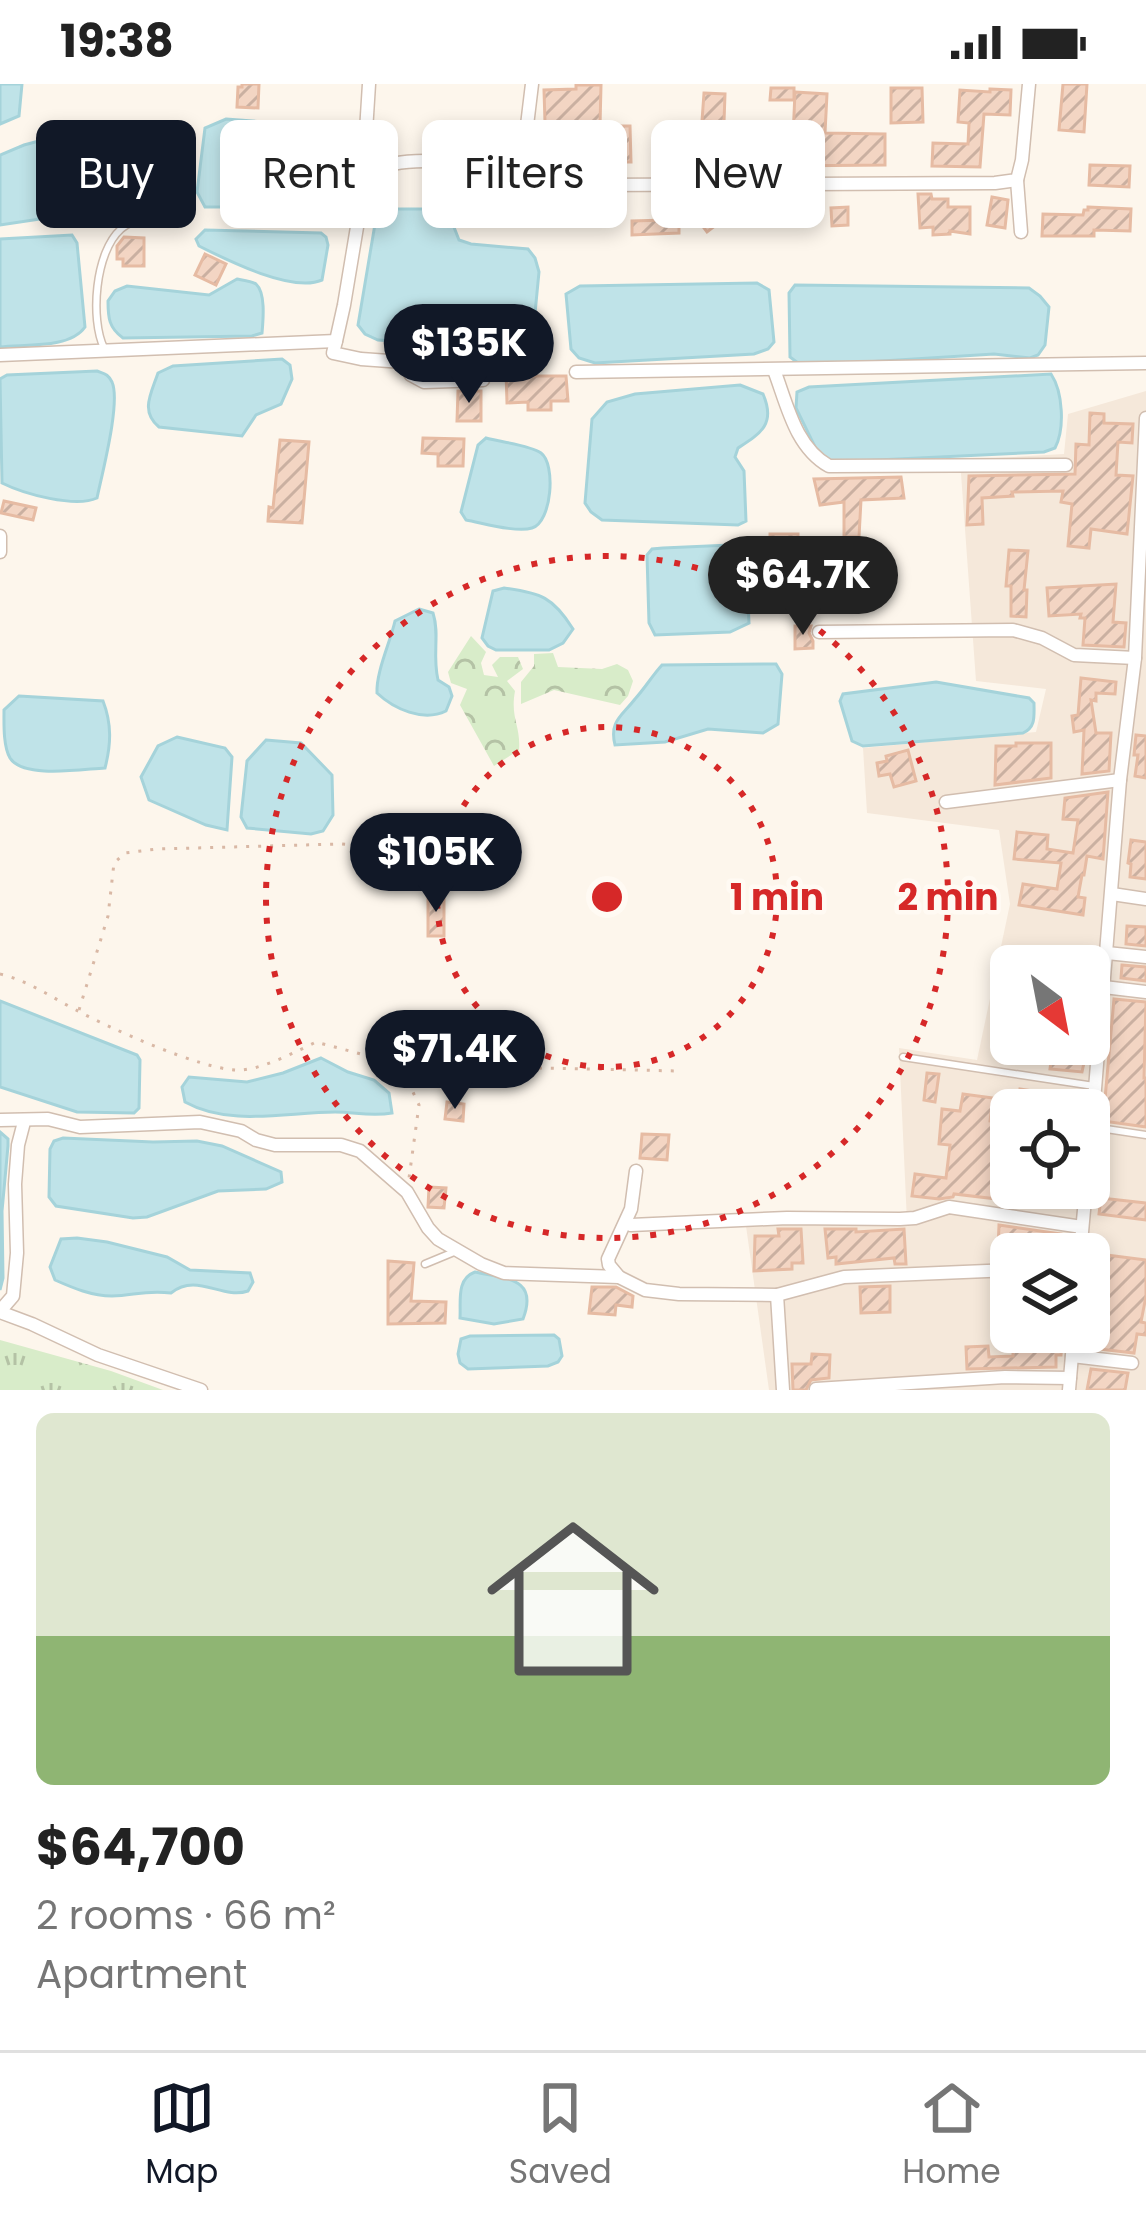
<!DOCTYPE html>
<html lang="en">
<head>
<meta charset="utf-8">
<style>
  :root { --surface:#fff; --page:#f2f2f2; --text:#222; --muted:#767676; --line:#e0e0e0; --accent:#111827 }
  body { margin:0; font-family:Poppins,sans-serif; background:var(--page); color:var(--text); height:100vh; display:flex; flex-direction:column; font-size:45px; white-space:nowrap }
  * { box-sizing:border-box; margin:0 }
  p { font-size:39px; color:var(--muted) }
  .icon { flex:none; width:66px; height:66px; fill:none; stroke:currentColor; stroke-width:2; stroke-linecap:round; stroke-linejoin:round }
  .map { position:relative; height:1306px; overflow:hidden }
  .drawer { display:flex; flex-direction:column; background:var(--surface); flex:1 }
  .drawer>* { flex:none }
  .guide { position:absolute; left:36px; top:36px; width:1074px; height:108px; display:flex; gap:24px }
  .needle { width:78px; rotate:148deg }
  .fabs { position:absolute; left:990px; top:861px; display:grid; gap:24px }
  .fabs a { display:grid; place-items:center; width:120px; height:120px; border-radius:18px; background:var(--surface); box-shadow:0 6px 18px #0003; font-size:60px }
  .price { position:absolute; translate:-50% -102px; padding:0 27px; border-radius:42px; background:var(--accent); color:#fff; font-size:39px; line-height:78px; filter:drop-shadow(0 3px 6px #0008) }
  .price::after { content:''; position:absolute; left:50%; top:72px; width:36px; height:27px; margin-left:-18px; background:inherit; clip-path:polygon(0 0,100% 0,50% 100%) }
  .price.selected { background:#222; color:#fff }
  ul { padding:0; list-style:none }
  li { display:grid; align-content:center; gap:24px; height:636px; padding:0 36px }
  li span { display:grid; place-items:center; height:372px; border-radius:18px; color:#555 }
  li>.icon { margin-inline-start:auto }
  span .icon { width:216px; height:216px; fill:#fffc; stroke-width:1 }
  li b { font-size:51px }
  .pill { padding:0 42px; border-radius:18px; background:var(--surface); box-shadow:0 6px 18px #0003; font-size:42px; line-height:108px }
  .pill.selected { background:var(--accent); color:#fff }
  .status { display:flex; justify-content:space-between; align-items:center; height:84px; padding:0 60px; background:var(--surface); direction:ltr }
  .status svg { height:33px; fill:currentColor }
  .menu { display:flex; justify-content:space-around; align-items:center; height:168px; border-top:3px solid var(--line); background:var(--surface); font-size:33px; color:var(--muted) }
  .menu a { display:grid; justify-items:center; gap:6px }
  .menu .selected { color:var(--accent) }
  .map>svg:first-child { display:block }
</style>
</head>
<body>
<div class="status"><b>19:38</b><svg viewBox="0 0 49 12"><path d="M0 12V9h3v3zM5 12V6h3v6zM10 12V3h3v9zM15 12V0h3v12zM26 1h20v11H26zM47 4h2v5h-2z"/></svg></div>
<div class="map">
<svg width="1146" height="1306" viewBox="0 0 1146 1306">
  <defs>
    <pattern id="grass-tufts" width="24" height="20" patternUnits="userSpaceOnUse" patternTransform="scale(3)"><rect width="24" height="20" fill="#d8ecc9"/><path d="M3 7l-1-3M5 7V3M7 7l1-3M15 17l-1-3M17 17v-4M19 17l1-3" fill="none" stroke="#b4c2a5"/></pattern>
    <pattern id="forest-crowns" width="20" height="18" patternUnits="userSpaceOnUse" patternTransform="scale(3)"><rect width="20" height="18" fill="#d8ecc9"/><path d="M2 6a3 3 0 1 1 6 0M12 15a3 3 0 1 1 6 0" fill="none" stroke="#b4c2a5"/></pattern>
    <pattern id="building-hatch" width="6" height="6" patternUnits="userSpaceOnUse" patternTransform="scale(3)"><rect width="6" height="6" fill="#f3d5c3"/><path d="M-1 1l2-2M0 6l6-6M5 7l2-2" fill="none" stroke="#cab0a1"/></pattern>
  </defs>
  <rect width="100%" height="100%" fill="#fdf6ec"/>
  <path fill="#f5e8da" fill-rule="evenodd" d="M 1146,307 L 1146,1306 L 769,1306 L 746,1142 L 907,1138 L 899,964 L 977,976 L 1010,820 L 999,746 L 867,729 L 863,664 L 1036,648 L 1046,605 L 976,597 L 960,376 L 1064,370 L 1068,330 ZM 1011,882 L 1089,882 L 1089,960 L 1011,960 ZM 1011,1026 L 1089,1026 L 1089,1104 L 1011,1104 ZM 1011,1170 L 1089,1170 L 1089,1248 L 1011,1248 Z"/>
  <polygon fill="url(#grass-tufts)" points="0,1256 111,1287 163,1306 0,1306"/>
  <g fill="url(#forest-crowns)">
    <path d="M 471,552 L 486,568 L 481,579 L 484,591 L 498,593 L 492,581 L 500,573 L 518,573 L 523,585 L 507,597 L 515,607 C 510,634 521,642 519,666 L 494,682 L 460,621 L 467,605 L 451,599 L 448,588 Z"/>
    <polygon points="553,569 558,583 602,585 617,580 628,586 633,597 628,612 620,621 554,606 521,620 521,598 534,582 534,570"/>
  </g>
  <g fill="#bfe3e8" stroke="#a5d3da" stroke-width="3">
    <polygon points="0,0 22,0 19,32 0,40"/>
    <path d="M 226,35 L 340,44 C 356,66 341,108 320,123 L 205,123 L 197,108 L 205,44 Z"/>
    <polygon points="73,48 80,53 83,62 90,112 86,123 73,130 0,141 0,71 24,61"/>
    <polygon points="114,80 130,80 131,120 115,120"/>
    <polygon points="394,125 442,125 450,133 459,156 471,160 528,165 535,174 539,188 533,250 525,258 508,264 378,256 365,250 358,241 375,140 383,129"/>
    <path d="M 205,146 L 321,149 L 326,153 L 328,161 L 322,196 C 292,209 227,176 199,162 L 196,155 Z"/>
    <path d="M 72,151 L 77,159 L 85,243 C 70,265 25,260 0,263 L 0,155 Z"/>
    <path d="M 237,195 C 242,196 252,197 256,200 C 266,209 263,237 262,249 L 252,252 L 123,254 C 109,244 108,234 108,217 L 115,207 L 127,202 L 209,211 Z"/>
    <polygon points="757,199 769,206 774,258 768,265 754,270 595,279 579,274 571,265 566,210 580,202"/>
    <polygon points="795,201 1029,204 1040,212 1049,223 1045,261 1038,271 1030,274 994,270 802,282 790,273 789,209"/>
    <path d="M 282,275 L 290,281 L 292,295 L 281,320 L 256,331 L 242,352 L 159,343 C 140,327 151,310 158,289 L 173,282 Z"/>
    <path d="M 97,287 C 105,290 108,290 112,298 C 121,318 102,390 97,414 C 75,424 24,410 2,399 L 0,295 L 7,291 Z"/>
    <path d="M 1051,290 C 1063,308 1065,345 1055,364 L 1044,368 L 835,378 L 819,371 L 796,324 L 797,308 L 809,303 Z"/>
    <path d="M 740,301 L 763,310 C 776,340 761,349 738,364 L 735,373 L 744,387 L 746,437 L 738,441 L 602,436 L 591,428 L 585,419 L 592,335 L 607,318 L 635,310 Z"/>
    <path d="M 486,354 C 500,358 530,361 541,369 C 556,380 552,438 532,444 C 517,449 483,439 466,436 L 461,428 L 478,361 Z"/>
    <polygon points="730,461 746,472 749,539 730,548 655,551 649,539 647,471 652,465 663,464"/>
    <path d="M 504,504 C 541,509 553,513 573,545 L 563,559 L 549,566 L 496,566 L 488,562 L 482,554 L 493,507 Z"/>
    <path d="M 419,525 L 433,529 C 440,551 432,570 438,596 L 449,603 L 452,612 L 446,627 C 423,638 394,625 377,609 C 376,588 390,559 395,537 Z"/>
    <path d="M 776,580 L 782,590 L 778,640 L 763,649 L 708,645 L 665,658 L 615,661 C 609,637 622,632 635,615 C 645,604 652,592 662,581 Z"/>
    <path d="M 936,598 L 1029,614 L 1034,619 C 1034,632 1036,643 1023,649 L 863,662 L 852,657 L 840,617 L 843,610 Z"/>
    <path d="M 19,612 L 103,617 C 112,640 111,661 105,684 C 83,685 23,695 10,674 C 3,662 4,639 4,626 Z"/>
    <polygon points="177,653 225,664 232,673 227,746 206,741 149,716 141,693 158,662"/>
    <polygon points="266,656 301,659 332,691 333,731 323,747 311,750 247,744 241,733 247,677"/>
    <polygon points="0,917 137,971 140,976 139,1024 134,1029 77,1028 0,1003"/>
    <path d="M 321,974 L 348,988 L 374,996 L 389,1009 L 392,1029 C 371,1033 355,1028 335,1028 C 287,1028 230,1043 185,1018 L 182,1003 L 189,993 L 247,998 L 283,989 Z"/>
    <polygon points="0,1048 8,1055 8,1062 2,1127 3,1194 0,1206"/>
    <polygon points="63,1054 153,1058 197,1057 222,1062 281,1088 282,1098 266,1105 218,1107 147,1133 133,1134 56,1122 49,1113 50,1065 54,1057"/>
    <path d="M 77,1154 L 107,1158 L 167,1173 L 190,1186 L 250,1189 L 253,1198 L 248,1207 C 222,1216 197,1188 171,1209 C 146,1206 135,1211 112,1212 C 92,1212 73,1204 55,1196 L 50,1183 L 61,1155 Z"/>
    <path d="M 475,1188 C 505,1195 539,1193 523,1235 L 494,1240 L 460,1234 C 461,1217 456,1195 475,1188 Z"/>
    <polygon points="554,1251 559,1255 562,1272 558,1278 548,1282 468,1285 460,1279 458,1270 461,1255 470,1252"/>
  </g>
  <g fill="url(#building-hatch)" stroke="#e6bba3" stroke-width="3">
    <polygon points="242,0 259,0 258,24 237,23 238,3 242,3"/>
    <polygon points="1063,0 1087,0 1084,48 1059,46"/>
    <polygon points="576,1 601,1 600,42 630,42 631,78 611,78 611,68 574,72 570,38 545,38 544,6 576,5"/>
    <polygon points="771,4 794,4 794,16 770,16"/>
    <polygon points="891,4 922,4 923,38 891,39"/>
    <polygon points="990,5 1011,6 1010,31 984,30 980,83 932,82 933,59 968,60 969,39 958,38 960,6 990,8"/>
    <polygon points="795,8 827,10 825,49 885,50 885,81 781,82 758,82 759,77 746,77 748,46 770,46 770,53 793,54"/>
    <polygon points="704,9 725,10 724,38 702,37"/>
    <polygon points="1090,81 1130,82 1129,103 1089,101"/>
    <polygon points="448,92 467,93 466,107 446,106"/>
    <polygon points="498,109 514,111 512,132 496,131"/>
    <polygon points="918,110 931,110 932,115 948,115 948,123 970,123 970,150 950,147 950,150 933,151 933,143 920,144"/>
    <polygon points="992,113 1008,116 1005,144 987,141"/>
    <polygon points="572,114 593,115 592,140 571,140"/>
    <polygon points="665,114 679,114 679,149 632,151 632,137 665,136"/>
    <polygon points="715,123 724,135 707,148 698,136"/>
    <polygon points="848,123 848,141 832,142 831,124"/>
    <polygon points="1088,123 1131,125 1130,147 1094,146 1094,152 1042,152 1043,130 1083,131 1084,126 1088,126"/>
    <polygon points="124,153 144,154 144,182 123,182 123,175 117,175 117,162"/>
    <polygon points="205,170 226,180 216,201 195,191"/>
    <polygon points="527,287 527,292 566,292 568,317 551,317 551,326 528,326 528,318 507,319 506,288"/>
    <polygon points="458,307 481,307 481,337 457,337"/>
    <polygon points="1090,329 1104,330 1104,339 1133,340 1132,359 1118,358 1116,391 1133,392 1127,450 1091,445 1089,464 1068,462 1072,420 1061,418 1063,407 1012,408 1013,412 982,414 983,440 967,441 969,392 1075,390 1076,360 1089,361"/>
    <polygon points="423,354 464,355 463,382 438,382 438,370 422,369"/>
    <polygon points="280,356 309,358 302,439 268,437 269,423 273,424"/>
    <polygon points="901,393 904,414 861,416 859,453 844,453 844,418 820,421 814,395"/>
    <polygon points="4,417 36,424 33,436 1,429"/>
    <rect x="770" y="450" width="28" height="12"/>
    <polygon points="848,461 850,482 854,482 855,496 859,496 861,527 847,528 846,513 827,514 825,484 835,483 834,462"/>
    <polygon points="1009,466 1028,467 1024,506 1027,506 1026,533 1011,532 1011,502 1006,502"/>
    <polygon points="1116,500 1113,538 1126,539 1124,563 1083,561 1085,534 1080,534 1081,530 1049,532 1047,504"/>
    <polygon points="795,542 811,542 809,549 813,557 813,564 795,565"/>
    <polygon points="1081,594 1116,598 1115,610 1096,609 1096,617 1091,616 1096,649 1111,649 1109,687 1082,690 1084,646 1074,648 1072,632 1078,631"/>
    <polygon points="1136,651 1146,652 1146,694 1135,692 1138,671 1134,671"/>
    <polygon points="1016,659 1051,659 1051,694 995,701 996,662 1016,662"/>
    <polygon points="908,666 916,697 894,703 890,690 879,692 877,679 887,677 886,672"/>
    <polygon points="1108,708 1103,775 1087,772 1084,791 1082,791 1078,813 1085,814 1083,831 1019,821 1023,800 1057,805 1061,779 1014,775 1017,748 1048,751 1047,765 1073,769 1078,736 1063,735 1065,714"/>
    <polygon points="1131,756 1146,758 1146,795 1130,793 1131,780 1128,779"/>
    <rect x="428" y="810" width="16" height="42"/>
    <polygon points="1127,842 1146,843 1146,862 1126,860"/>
    <polygon points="1122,881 1146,883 1146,897 1121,894"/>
    <polygon points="1114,915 1146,918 1144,994 1146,994 1146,1043 1103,1037"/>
    <polygon points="1022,960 1088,960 1082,988 1050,985 1051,978 1020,976"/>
    <polygon points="927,989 939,990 935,1018 924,1016"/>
    <polygon points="1020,1005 1072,1013 1071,1026 1018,1026"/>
    <polygon points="963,1010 993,1014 990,1037 1011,1039 1011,1105 999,1103 997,1115 954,1110 953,1113 939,1115 912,1112 915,1090 946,1094 950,1061 939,1060 942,1025 960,1027"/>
    <polygon points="447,1018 464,1020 463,1037 445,1035"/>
    <polygon points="642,1050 669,1051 667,1076 640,1074"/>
    <polygon points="429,1103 446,1104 444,1124 428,1123"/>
    <polygon points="1101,1114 1146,1119 1146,1136 1099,1130"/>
    <polygon points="999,1141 1061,1150 1060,1167 1028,1170 1028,1167 998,1166"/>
    <polygon points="778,1145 801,1145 803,1179 792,1179 792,1185 754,1187 755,1152 779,1152"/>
    <polygon points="825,1145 856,1145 856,1148 904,1145 906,1180 895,1180 894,1174 836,1180 836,1173 828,1174"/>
    <polygon points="1099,1170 1146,1176 1146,1212 1141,1238 1146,1239 1146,1251 1137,1250 1134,1269 1090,1264 1092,1249 1089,1249 1089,1217 1090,1205 1094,1206"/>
    <polygon points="388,1177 414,1179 411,1217 446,1218 445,1239 388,1240"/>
    <polygon points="890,1202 890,1228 861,1229 860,1203"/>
    <polygon points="592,1203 616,1203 633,1212 632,1223 616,1221 615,1231 589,1229"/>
    <polygon points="1062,1261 1061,1271 1056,1271 1056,1283 967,1285 966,1263 988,1262 989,1273 1013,1272 1013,1262"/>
    <polygon points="812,1270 830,1271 829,1294 811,1296 806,1306 793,1306 792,1280 811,1280"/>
    <polygon points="1091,1285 1128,1289 1125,1306 1087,1306"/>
  </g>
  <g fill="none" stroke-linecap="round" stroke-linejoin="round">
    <defs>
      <g id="service">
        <path d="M 104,264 C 90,235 95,168 121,145 C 126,141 132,138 137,135"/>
        <polyline points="903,973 1094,1002"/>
        <polyline points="1093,1043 1146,1051"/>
        <polyline points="425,1180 454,1168"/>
      </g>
      <g id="minor">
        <polyline points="369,0 365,63 369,89"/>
        <polyline points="532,0 521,91 593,101 995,99 1017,96 1022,76 1029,0"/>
        <polyline points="1017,96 1021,148"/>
        <polyline points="336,257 333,269 361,275 403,278 411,291 424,298 483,296"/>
        <path d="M 0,271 L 336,257 L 344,221 L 363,107 L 369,89 C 407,66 480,81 521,91"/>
        <path d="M 774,286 C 787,320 795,363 829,382 L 1066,381"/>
        <polyline points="576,288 1146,279"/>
        <polyline points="0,452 0,468"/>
        <polyline points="819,548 1013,546 1042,554 1074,571 1135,574"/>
        <polyline points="946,718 1120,696"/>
        <polyline points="1112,810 1146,815"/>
        <polyline points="1107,869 1146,873"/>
        <polyline points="1104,903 1146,908"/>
        <polyline points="0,1036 48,1035 80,1043 200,1038 241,1047 256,1056 275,1061 341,1061 360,1067 407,1108 428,1144 438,1155 481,1180 504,1189 619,1193 645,1206 679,1210 777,1211 844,1193 1011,1186"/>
        <polyline points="1089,1079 1120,696 1135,574 1146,334"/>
        <polyline points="626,1138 631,1141 787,1134 900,1135 915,1134 949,1123 1082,1143"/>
        <polyline points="1080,1170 1086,1104"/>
        <polyline points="619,1193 609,1181 608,1175 631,1125 636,1087"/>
        <polyline points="777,1211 783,1306"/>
        <polyline points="0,1227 13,1212 17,1169 15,1100 18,1061 24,1038"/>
        <polyline points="0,1228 32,1240 98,1271 201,1306"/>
        <polyline points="1072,1272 1132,1279"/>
        <polyline points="816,1305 1005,1293 1070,1294"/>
        <polyline points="1069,1306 1074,1248"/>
      </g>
    </defs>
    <use href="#service" stroke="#d1beb0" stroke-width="9"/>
    <use href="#minor" stroke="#d1beb0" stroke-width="15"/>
    <g stroke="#d9b8a5" stroke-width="3" stroke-dasharray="3 9" stroke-linecap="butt">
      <path d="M 0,890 C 29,897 51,913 76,926 C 109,944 201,985 236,986 C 260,987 295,968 316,958 L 361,970 L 405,991 L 419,1021 L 409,1094"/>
      <polyline points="79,926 108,832 114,779 125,769 157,765 341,760 408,766 421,774 429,797"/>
      <polyline points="407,991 544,984 678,987"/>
    </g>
    <use href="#service" stroke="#fff" stroke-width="6"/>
    <use href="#minor" stroke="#fff" stroke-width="12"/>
  </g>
  <g fill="none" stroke="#d62828" stroke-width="6" stroke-dasharray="6 12">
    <circle cx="607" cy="813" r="170"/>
    <circle cx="607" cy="813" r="341"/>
  </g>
  <circle cx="607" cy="813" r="18" fill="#d62828" stroke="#fffaf3" stroke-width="6"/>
  <g font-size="36" text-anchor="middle" font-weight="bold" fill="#d62828" stroke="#fffaf3" stroke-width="9" stroke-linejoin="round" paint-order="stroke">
    <text x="777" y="826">1 min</text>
    <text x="948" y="826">2 min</text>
  </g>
</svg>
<div class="fabs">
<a><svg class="needle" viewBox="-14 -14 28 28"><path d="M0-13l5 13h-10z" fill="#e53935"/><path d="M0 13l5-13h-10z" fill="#767676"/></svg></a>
<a><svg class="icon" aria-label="locate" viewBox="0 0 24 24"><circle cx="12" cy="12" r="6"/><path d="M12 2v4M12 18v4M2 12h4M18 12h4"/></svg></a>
<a><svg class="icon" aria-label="layers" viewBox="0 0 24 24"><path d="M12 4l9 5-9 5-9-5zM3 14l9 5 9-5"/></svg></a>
</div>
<b class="price" style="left:469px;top:322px">$135K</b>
<b class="price selected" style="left:803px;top:554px">$64.7K</b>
<b class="price" style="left:436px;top:831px">$105K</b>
<b class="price" style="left:455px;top:1028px">$71.4K</b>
<div class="guide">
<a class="pill selected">Buy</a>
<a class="pill">Rent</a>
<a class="pill">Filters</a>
<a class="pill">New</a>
</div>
</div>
<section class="drawer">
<ul>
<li><span style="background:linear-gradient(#dfe7d0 60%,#8fb573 0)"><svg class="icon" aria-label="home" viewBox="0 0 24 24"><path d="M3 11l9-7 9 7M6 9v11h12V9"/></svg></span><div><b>$64,700</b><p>2 rooms · 66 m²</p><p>Apartment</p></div></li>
</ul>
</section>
<nav class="menu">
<a class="selected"><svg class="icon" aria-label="map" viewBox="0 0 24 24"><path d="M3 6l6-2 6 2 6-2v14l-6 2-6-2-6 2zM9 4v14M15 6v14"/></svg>Map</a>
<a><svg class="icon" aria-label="saved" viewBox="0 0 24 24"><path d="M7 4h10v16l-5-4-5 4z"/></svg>Saved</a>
<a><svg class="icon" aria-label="home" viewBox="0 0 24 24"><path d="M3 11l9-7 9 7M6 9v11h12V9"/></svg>Home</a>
</nav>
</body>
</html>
